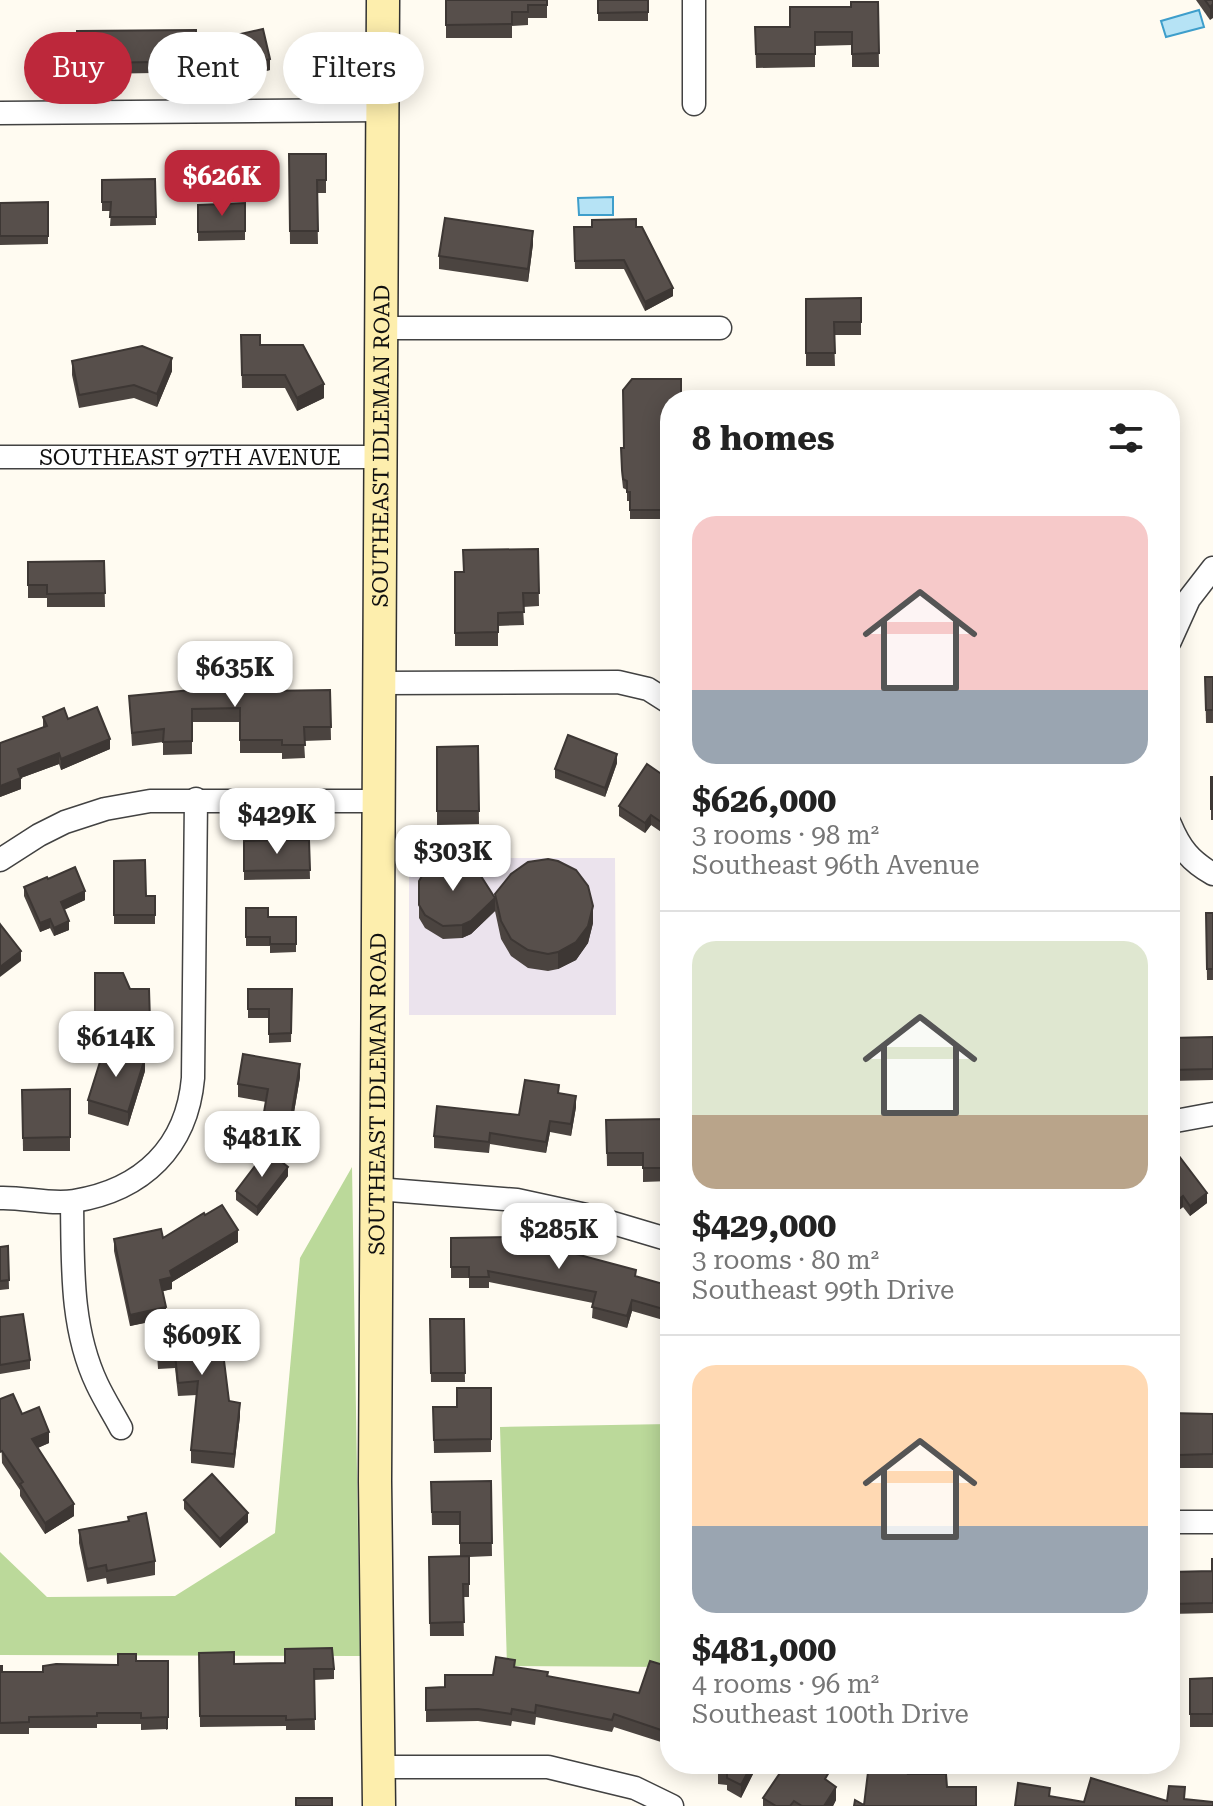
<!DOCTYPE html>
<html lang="en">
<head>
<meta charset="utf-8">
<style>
  :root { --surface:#fff; --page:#f6f6f6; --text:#222; --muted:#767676; --line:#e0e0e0; --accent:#bd283b }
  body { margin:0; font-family:"Roboto Serif",serif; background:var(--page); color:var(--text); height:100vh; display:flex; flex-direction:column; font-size:30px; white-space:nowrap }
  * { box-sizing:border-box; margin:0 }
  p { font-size:26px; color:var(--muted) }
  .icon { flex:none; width:44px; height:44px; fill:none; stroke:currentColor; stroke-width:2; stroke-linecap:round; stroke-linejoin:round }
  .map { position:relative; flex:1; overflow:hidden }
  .side { position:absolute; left:660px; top:390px; width:520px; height:1384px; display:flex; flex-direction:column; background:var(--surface); border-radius:32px; box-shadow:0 4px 20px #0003 }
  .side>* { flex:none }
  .guide { position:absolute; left:24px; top:32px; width:516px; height:72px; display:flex; gap:16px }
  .price { position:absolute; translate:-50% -68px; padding:0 18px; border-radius:16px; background:#fff; color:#222; font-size:26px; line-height:52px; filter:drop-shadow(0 2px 4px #0008) }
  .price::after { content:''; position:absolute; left:50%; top:48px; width:24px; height:18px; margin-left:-12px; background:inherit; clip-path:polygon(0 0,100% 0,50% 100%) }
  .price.on { background:var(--accent); color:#fff }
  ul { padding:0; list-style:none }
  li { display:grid; align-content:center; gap:16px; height:424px; padding:0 32px }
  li+li { border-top:2px solid var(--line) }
  li span { display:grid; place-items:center; height:248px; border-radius:24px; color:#555 }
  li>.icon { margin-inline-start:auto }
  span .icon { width:144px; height:144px; fill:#fffc; stroke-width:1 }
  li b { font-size:34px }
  h2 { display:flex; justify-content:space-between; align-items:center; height:96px; padding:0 32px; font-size:34px }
  .chip { padding:0 28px; border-radius:36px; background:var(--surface); box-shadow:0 4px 20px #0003; font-size:28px; line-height:72px }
  .chip.on { background:var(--accent); color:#fff }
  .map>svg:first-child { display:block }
</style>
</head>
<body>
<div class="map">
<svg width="1213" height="1806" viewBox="0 0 1213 1806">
  <rect width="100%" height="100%" fill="#fffbf1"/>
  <polygon fill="#ebe3ed" points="409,858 615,858 616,1015 409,1015"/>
  <g fill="#bbd99a">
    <polygon points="352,1167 360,1656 0,1655 0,1552 47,1597 175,1596 275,1533 300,1258"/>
    <polygon points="670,1424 670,1667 507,1666 500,1427"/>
  </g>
  <g fill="#b6e3f5" stroke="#3e9ecb" stroke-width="2">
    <polygon points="1199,10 1204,27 1166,37 1161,21"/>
    <polygon points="613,197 613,215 579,215 578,198"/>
  </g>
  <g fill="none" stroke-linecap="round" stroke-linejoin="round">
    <defs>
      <g id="street">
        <polyline points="694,104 694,0"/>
        <polyline points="0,113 383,110"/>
        <polyline points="382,328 720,328"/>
        <path id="s1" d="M 0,457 L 382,457"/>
        <polyline points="1170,641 1189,599 1213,568"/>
        <polyline points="381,683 618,682 648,689 670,703"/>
        <path d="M 1170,824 C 1180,848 1190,861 1213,874"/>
        <polyline points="0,860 39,835 65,822 105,809 150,801 379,801"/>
        <polyline points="1170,1122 1213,1114"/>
        <polyline points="377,1189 517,1200 586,1215 670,1240"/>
        <path d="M 0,1198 C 24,1197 51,1205 74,1201 C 143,1190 187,1147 193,1078 L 196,799"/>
        <path d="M 72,1202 C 73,1263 70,1327 97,1384 C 104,1399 113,1413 121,1428"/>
        <polyline points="1170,1522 1213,1522"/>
        <polyline points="378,1767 548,1767 635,1788 672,1806"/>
      </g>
      <g id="secondary">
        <path id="s2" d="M 379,1806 L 375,1481 L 383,0"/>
      </g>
    </defs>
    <use href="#street" stroke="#424242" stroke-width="25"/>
    <use href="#secondary" stroke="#313131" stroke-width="35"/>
    <use href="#street" stroke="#fff" stroke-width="22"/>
    <use href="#secondary" stroke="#fdeead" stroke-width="32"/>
  </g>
  <g fill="#4b4440">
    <polygon points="446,0 547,0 547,18 528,18 528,25 512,26 512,38 446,38"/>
    <rect x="598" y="0" width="50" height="21"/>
    <polygon points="1196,0 1213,0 1210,20"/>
    <polygon points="878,2 879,67 852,67 852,45 815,46 815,67 756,68 755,27 790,27 851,7"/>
    <polygon points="77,31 196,44 270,70 257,73 257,78 215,85 212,72 96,74 96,68 77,69"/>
    <polygon points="289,154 326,154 326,193 317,193 318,244 290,244"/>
    <polygon points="155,179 156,225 110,226 111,211 102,211 102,180"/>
    <polygon points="48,202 48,244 0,245 0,203"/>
    <polygon points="245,203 245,240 198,241 198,205"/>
    <polygon points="574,227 636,227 673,296 645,311 624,269 575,269"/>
    <polygon points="533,244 528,282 439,269 439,256"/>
    <polygon points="861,298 861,335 834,335 835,366 806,366 806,299"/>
    <polygon points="241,335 260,345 324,398 297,411 285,388 242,388"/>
    <polygon points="72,361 172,371 157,407 134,398 79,408 72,375"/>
    <polygon points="670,400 670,519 630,519 630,501 627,501 627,490 623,488 622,479 621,448 624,448"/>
    <polygon points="538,549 539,606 523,607 524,625 498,626 498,646 455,646 455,572 464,572"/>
    <polygon points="104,561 105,607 47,607 47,598 28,598 28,562"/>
    <polygon points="1205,677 1213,677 1213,723 1206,723"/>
    <polygon points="330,690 331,740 304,741 305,758 282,759 282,753 240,753 240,722 192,722 192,754 163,755 163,742 132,746 129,696 266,691"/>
    <polygon points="43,717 68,719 110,749 61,770 59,764 21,778 21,789 0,797 0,743 43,727"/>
    <polygon points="478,746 479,824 437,825 437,747"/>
    <polygon points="617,763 605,797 555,778 555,769"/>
    <rect x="1211" y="777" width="2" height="43"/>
    <polygon points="670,780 670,838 651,825 645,833 619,816 619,806"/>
    <polygon points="309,840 310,879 244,880 244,841"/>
    <polygon points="114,861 146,896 155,896 155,924 114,924"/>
    <polygon points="48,879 85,900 64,910 69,930 54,936 50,928 40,932 24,896 24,887"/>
    <polygon points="419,881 495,898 593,923 588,943 576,960 558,969 548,971 528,968 511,956 501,939 495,911 471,934 462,938 443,939 425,928 419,918"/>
    <polygon points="246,908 268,917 296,917 296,952 270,953 270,946 246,946"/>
    <polygon points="1206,913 1213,913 1213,980 1207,980"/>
    <polygon points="95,973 130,989 149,989 150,1034 95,1036"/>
    <polygon points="248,989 292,989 291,1042 269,1043 269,1018 248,1018"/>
    <polygon points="1170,1028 1171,1038 1213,1037 1213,1080 1170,1081"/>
    <polygon points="145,1071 128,1126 88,1114 88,1100"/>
    <polygon points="300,1077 290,1136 263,1131 263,1118 266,1102 238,1097 238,1084"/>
    <polygon points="70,1089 70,1151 23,1151 22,1090"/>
    <polygon points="559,1093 576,1107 571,1136 550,1132 546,1153 490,1144 489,1153 434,1148 434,1136 519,1115"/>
    <polygon points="670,1119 670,1181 643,1182 643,1166 607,1166 606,1120"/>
    <polygon points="1170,1163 1207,1203 1190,1216 1183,1207 1170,1217"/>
    <polygon points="288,1176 257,1216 236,1200 236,1191"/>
    <polygon points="205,1215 238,1242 172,1282 172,1289 163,1291 166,1317 240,1416 234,1468 191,1463 191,1450 197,1395 178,1396 175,1368 158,1369 155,1321 130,1326 114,1251 114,1239 163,1238"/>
    <polygon points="451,1238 636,1276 670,1286 670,1322 632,1311 627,1328 592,1318 593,1303 489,1282 489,1288 469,1288 469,1278 451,1278"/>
    <polygon points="8,1246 9,1289 0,1290 0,1247"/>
    <polygon points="0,1317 30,1360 30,1369 0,1374"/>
    <polygon points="430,1319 464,1319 465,1382 431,1382"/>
    <polygon points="491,1388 491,1452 434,1453 433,1407 457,1407"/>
    <polygon points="0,1399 22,1414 49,1443 38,1448 74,1516 45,1534 20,1496 20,1490 2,1463"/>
    <polygon points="1170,1413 1213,1414 1213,1468 1178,1468 1178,1458 1170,1457"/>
    <polygon points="491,1481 492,1556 469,1557 469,1597 463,1597 464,1636 430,1636 429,1557 460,1556 460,1525 432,1525 431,1482"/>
    <polygon points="184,1500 248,1522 220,1548 184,1509"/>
    <polygon points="128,1517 155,1561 155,1575 107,1584 106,1578 87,1582 79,1543 79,1530 128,1521"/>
    <polygon points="1213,1559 1213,1613 1170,1614 1170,1572 1212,1571"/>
    <polygon points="199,1653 234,1664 285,1663 334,1669 334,1679 314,1680 315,1730 286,1730 286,1726 200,1727"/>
    <polygon points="136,1661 168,1661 168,1729 141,1730 141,1724 97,1724 97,1728 29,1728 29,1734 0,1734 0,1666 2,1672 43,1672 118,1665"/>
    <polygon points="515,1667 548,1676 639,1693 670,1667 670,1731 665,1730 661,1742 614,1727 612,1732 536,1717 535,1725 512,1721 511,1726 478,1721 426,1722 426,1688 445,1687 493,1675"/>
    <polygon points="1213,1678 1213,1727 1190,1727 1190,1679"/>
    <polygon points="712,1764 758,1764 741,1798 727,1790 727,1785 718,1784 718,1771 719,1768"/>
    <polygon points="829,1782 836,1800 833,1806 763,1806 763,1798"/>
  </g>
  <g fill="#3d3734">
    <polygon points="1213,4 1213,18 1210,20 1210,7"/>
    <polygon points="270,59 270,70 257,73 255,63"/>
    <polygon points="533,231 533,244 528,282 528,269"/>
    <polygon points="673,288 673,296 645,311 645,302"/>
    <polygon points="172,358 172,371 157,407 157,394"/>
    <polygon points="324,384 324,398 297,411 297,398"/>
    <polygon points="1176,503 1176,516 1170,524 1170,511"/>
    <polygon points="110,739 110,749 61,770 61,759"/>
    <polygon points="59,753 59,764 18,779 18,769"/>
    <polygon points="617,754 617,763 605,797 605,788"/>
    <polygon points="21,778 21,789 0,797 0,786"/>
    <polygon points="651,815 651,825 645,833 645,823"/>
    <polygon points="85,891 85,900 61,911 61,902"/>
    <polygon points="495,898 495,911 471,934 462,938 462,925"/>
    <polygon points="593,906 593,923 588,943 576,960 558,969 558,952"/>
    <polygon points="50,919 50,928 40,932 40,923"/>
    <polygon points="69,921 69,930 54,936 54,928"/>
    <polygon points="21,951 21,961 0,977 0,967"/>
    <polygon points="145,1058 145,1071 128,1126 128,1112"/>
    <polygon points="300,1064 300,1077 290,1136 290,1123"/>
    <polygon points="576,1096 576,1107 571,1136 571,1124"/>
    <polygon points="550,1121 550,1132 546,1153 546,1142"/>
    <polygon points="288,1167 288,1176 257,1216 257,1207"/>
    <polygon points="1207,1193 1207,1203 1190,1216 1190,1206"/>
    <polygon points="1183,1196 1183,1207 1170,1217 1170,1206"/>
    <polygon points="238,1230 238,1242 172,1282 172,1289 160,1292 160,1280 170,1271"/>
    <polygon points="632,1300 632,1311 627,1328 627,1316"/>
    <polygon points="166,1307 166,1318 130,1326 130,1315"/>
    <polygon points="240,1403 240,1416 234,1468 234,1454"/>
    <polygon points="49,1432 49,1443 32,1450 32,1439"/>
    <polygon points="74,1504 74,1516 45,1534 45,1523"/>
    <polygon points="248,1513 248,1522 220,1548 220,1539"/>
    <polygon points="168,1717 168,1729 166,1730 166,1718"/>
    <polygon points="665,1718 665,1730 661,1742 661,1730"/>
    <polygon points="752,1764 758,1764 741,1798 741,1785"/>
    <polygon points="836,1787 836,1800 833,1806 824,1806"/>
  </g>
  <g fill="#574f4b" stroke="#3d3734" stroke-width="2">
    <polygon points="446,0 547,0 547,5 528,5 528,12 512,12 512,24 446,25"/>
    <polygon points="598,0 648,0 648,12 598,13"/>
    <polygon points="1205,0 1213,0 1213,4 1210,7"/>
    <polygon points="851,2 878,2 879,53 852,54 852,32 815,32 815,54 756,54 755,27 790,27 790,7 851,7"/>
    <polygon points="263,29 270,59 255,63 257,67 215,74 212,61 96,63 96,57 77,58 77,31 196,30 196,44"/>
    <polygon points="289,154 326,154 326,180 317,180 318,231 290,231"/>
    <polygon points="155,179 156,217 110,217 111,202 102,202 102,180"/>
    <polygon points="48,202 48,236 0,236 0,203"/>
    <polygon points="245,203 245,231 198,232 198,205"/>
    <polygon points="445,218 533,231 528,269 439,256"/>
    <polygon points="636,219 636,227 642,227 673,288 645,302 624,260 575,261 574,227 592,227 592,220"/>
    <polygon points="861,298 861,322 834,322 835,353 806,353 806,299"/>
    <polygon points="241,335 260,335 260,345 303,345 324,384 297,398 285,375 242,375"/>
    <polygon points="142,346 172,358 157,394 134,385 79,395 72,361"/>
    <polygon points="632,379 681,379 681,400 670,400 670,510 630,510 630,492 627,492 627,481 623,479 622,470 621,448 624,448 623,390"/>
    <polygon points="1170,498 1176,503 1170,511"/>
    <polygon points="538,549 539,593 523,593 524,612 498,613 498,632 455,633 455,572 464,572 463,550"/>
    <polygon points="104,561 105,593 47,594 47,585 28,585 28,562"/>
    <polygon points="202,675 266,675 266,691 330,690 331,727 304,727 305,745 282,745 282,740 240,740 240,708 192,709 192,741 163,742 164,729 132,733 129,696 202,689"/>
    <polygon points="1205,677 1213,677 1213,710 1206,710"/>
    <polygon points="97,707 110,739 61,759 59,753 18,769 21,778 0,786 0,743 47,726 43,717 64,708 68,719"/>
    <polygon points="568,735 617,754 605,788 555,769"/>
    <polygon points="478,746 479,811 437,811 437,747"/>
    <polygon points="647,764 670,780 670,795 668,798 670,799 670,828 651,815 645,823 619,806"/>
    <rect x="1211" y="777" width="2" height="32"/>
    <polygon points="309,840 310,870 244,871 244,841"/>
    <polygon points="445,859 457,859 468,862 477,870 495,898 471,921 462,925 443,926 425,915 419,905 419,881 425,871 434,863"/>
    <polygon points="548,859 558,861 576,870 588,886 593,906 588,926 576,942 558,952 548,954 528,950 511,939 501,921 495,894 511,874 528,862"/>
    <polygon points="145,860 146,896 155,896 155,915 114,915 114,861"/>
    <polygon points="75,867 85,891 61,902 69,921 54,928 50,919 40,923 24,887 47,877 48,879"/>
    <polygon points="246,908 268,908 268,917 296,917 296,944 270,944 270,937 246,937"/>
    <polygon points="1206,913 1213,913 1213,969 1207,969"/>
    <polygon points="0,924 21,951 0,967"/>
    <polygon points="95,973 123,973 130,989 149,989 150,1021 95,1022"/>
    <polygon points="248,989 292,989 291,1033 269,1034 269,1009 248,1009"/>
    <polygon points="1170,1028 1171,1038 1213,1037 1213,1069 1170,1070"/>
    <polygon points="105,1046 145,1058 128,1112 88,1100"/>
    <polygon points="243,1054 300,1064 290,1123 263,1118 268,1089 238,1084"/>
    <polygon points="525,1080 559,1085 558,1093 576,1096 571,1124 550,1121 546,1142 490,1133 489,1142 434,1136 437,1106 519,1115"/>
    <polygon points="70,1089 70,1137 23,1138 22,1090"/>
    <polygon points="670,1119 670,1168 643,1168 643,1153 607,1153 606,1120"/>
    <polygon points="267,1150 288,1167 257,1207 236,1191"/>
    <polygon points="1179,1156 1207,1193 1190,1206 1183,1196 1170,1206 1170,1163"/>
    <polygon points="222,1205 238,1230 170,1271 172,1277 160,1280 166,1307 130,1315 114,1239 161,1229 163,1238 204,1213 205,1215"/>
    <polygon points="512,1237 636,1270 635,1276 670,1286 670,1311 632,1300 627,1316 592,1307 596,1292 488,1271 489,1277 469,1277 469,1267 451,1267 451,1238"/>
    <polygon points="8,1246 9,1280 0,1281 0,1247"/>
    <polygon points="218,1312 229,1401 240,1403 234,1454 191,1450 198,1381 178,1383 175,1354 158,1356 155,1318"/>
    <polygon points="23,1314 30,1360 0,1365 0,1317"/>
    <polygon points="430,1319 464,1319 465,1373 431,1373"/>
    <polygon points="457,1388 491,1388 491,1439 434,1440 433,1407 457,1407"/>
    <polygon points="13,1394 22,1414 39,1407 49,1432 32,1439 74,1504 45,1523 20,1484 23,1482 2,1451 0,1452 0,1399"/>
    <polygon points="1170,1413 1213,1414 1213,1454 1178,1455 1178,1445 1170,1444"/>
    <polygon points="212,1474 248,1513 220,1539 184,1500"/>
    <polygon points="491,1481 492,1543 460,1543 460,1512 432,1512 431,1482"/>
    <polygon points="146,1513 155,1561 107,1571 106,1565 87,1569 79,1530 129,1521 128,1517"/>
    <polygon points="469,1556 469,1584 463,1584 464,1622 430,1623 429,1557"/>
    <polygon points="1212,1559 1213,1559 1213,1603 1170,1604 1170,1572 1212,1571"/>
    <polygon points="332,1648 334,1669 314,1669 315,1719 286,1720 286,1716 200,1716 199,1653 234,1652 234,1664 285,1663 285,1649"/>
    <polygon points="118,1654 136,1654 136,1661 168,1661 168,1717 141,1718 141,1713 97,1713 97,1716 29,1717 29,1722 0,1723 0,1666 2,1666 2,1672 43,1672 43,1666 56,1664 118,1665"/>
    <polygon points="496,1657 515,1660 514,1667 548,1672 547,1676 639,1693 650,1661 670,1667 670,1719 665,1718 661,1730 614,1714 612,1720 536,1705 535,1713 512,1709 511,1714 478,1709 426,1710 426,1688 445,1687 445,1675 493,1675"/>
    <polygon points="1213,1678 1213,1714 1190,1714 1190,1679"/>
    <polygon points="721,1764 752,1764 741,1785 727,1778 727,1773 718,1771"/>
    <polygon points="786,1764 815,1764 829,1772 825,1779 836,1787 824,1806 802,1806 794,1801 790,1806 776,1806 763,1798"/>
    <polygon points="869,1764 909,1769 908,1774 946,1774 947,1787 976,1787 976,1806 854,1806 855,1800 864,1805"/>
    <polygon points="1091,1778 1167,1801 1169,1786 1185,1787 1184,1799 1213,1802 1213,1806 1015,1806 1018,1783 1050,1788 1049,1796 1084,1802"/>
    <rect x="296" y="1798" width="36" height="8"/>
  </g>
  <g text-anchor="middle" stroke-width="8" stroke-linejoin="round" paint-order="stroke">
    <g font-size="22" fill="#0f0f0f" stroke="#fff">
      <text dy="8" stroke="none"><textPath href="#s2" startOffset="1360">SOUTHEAST IDLEMAN ROAD</textPath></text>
      <text dy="8" stroke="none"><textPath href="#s1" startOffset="190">SOUTHEAST 97TH AVENUE</textPath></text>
      <text dy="8" stroke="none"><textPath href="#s2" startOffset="712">SOUTHEAST IDLEMAN ROAD</textPath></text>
    </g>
  </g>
</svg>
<b class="price on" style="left:222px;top:218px">$626K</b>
<b class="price" style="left:235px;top:709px">$635K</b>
<b class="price" style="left:277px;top:856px">$429K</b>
<b class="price" style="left:453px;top:893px">$303K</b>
<b class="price" style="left:116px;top:1079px">$614K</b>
<b class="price" style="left:262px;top:1179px">$481K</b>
<b class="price" style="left:559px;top:1271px">$285K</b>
<b class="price" style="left:202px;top:1377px">$609K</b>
<div class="guide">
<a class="chip on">Buy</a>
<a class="chip">Rent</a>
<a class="chip">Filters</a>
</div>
<section class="side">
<h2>8 homes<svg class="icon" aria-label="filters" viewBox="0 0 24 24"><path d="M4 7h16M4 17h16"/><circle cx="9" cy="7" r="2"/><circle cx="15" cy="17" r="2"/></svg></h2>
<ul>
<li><span style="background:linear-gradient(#f6c9c9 70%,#9aa5b1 0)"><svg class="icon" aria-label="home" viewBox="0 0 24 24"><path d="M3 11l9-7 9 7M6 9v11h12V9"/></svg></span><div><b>$626,000</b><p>3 rooms · 98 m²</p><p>Southeast 96th Avenue</p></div></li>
<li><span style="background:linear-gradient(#dfe7d0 70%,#b9a48a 0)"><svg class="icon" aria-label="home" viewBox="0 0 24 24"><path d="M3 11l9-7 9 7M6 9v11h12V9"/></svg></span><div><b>$429,000</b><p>3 rooms · 80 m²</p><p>Southeast 99th Drive</p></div></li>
<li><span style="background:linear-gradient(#ffd9b3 65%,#9aa5b1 0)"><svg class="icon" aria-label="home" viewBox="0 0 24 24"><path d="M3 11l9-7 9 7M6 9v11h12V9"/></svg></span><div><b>$481,000</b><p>4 rooms · 96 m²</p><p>Southeast 100th Drive</p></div></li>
</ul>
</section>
</div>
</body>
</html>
